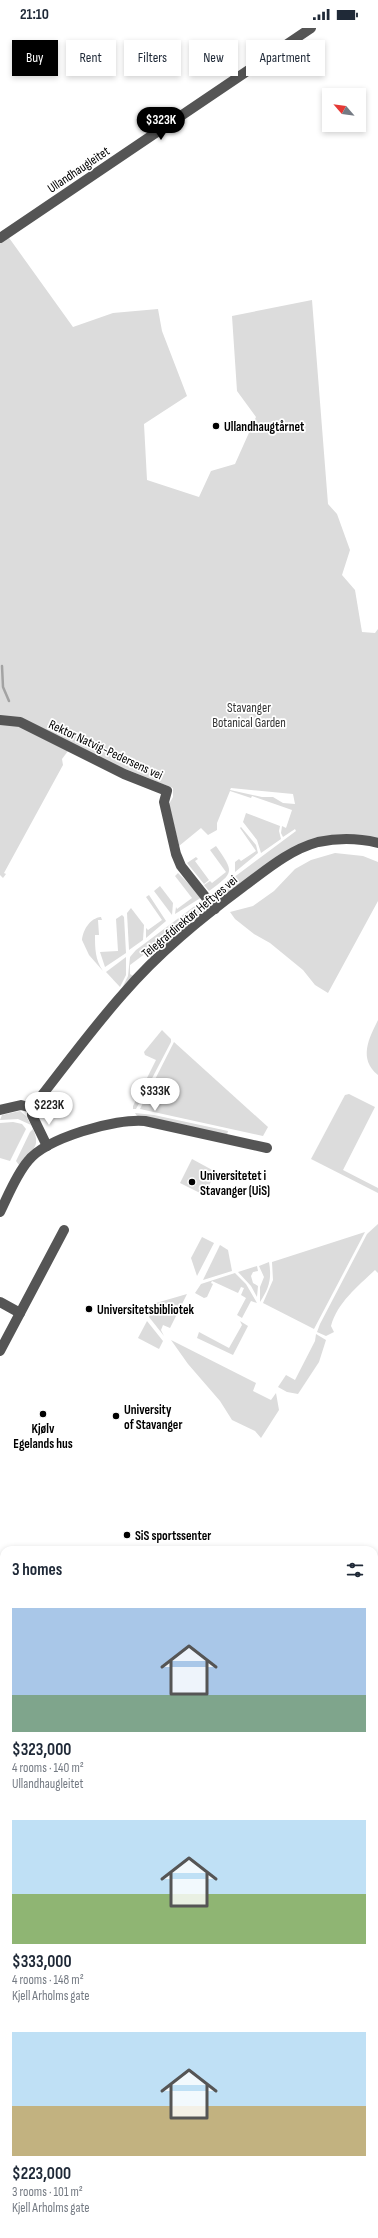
<!DOCTYPE html>
<html lang="en">
<head>
<meta charset="utf-8">
<style>
  :root { --surface:#fff; --page:#f6f6f7; --text:#1f2937; --muted:#747a83; --accent:#000 }
  body { margin:0; font-family:"Sofia Sans Condensed",sans-serif; background:var(--page); color:var(--text); height:100vh; display:flex; flex-direction:column; font-size:15px; white-space:nowrap }
  * { box-sizing:border-box; margin:0 }
  p { font-size:13px; color:var(--muted) }
  .icon { flex:none; width:22px; height:22px; fill:none; stroke:currentColor; stroke-width:2; stroke-linecap:round; stroke-linejoin:round }
  .map { position:relative; flex:1; overflow:hidden }
  .sheet { position:absolute; left:0px; top:1518px; width:378px; height:692px; display:flex; flex-direction:column; background:var(--surface); border-radius:12px 12px 0 0; box-shadow:0 2px 6px #0003 }
  .sheet>* { flex:none }
  .guide { position:absolute; left:12px; top:12px; width:354px; height:36px; display:flex; gap:8px }
  .needle { width:26px; rotate:298deg }
  .tools { position:absolute; left:322px; top:60px; display:grid; gap:8px }
  .tools a { display:grid; place-items:center; width:44px; height:44px; border-radius:0px; background:var(--surface); box-shadow:0 2px 6px #0003; font-size:20px }
  .price { position:absolute; translate:-50% -34px; padding:0 9px; border-radius:14px; background:#fff; color:#222; font-size:13px; line-height:26px; filter:drop-shadow(0 1px 2px #0008) }
  .price::after { content:''; position:absolute; left:50%; top:24px; width:12px; height:9px; margin-left:-6px; background:inherit; clip-path:polygon(0 0,100% 0,50% 100%) }
  .price.current { background:var(--accent); color:#fff }
  ul { padding:0; list-style:none }
  li { display:grid; align-content:center; gap:8px; height:212px; padding:0 12px }
  li span { display:grid; place-items:center; height:124px; border-radius:0px; color:#555 }
  li>.icon { margin-inline-start:auto }
  span .icon { width:72px; height:72px; fill:#fffc; stroke-width:1 }
  li b { font-size:17px }
  h2 { display:flex; justify-content:space-between; align-items:center; height:48px; padding:0 12px; font-size:17px }
  .tag { padding:0 14px; border-radius:0px; background:var(--surface); box-shadow:0 2px 6px #0003; font-size:14px; line-height:36px }
  .tag.current { background:var(--accent); color:#fff }
  .status { display:flex; justify-content:space-between; align-items:center; height:28px; padding:0 20px; background:var(--surface); direction:ltr }
  .status svg { height:11px; fill:currentColor }
  .map>svg:first-child { display:block }
</style>
</head>
<body>
<div class="status"><b>21:10</b><svg viewBox="0 0 49 12"><path d="M0 12V9h3v3zM5 12V6h3v6zM10 12V3h3v9zM15 12V0h3v12zM26 1h20v11H26zM47 4h2v5h-2z"/></svg></div>
<div class="map">
<svg width="378" height="2210" viewBox="0 0 378 2210">
  <rect width="100%" height="100%" fill="#fff"/>
  <g fill="#dcdcdc" fill-rule="evenodd">
    <path d="M 7,207 L 73,299 L 113,285 L 158,281 L 162,303 L 187,368 L 144,396 L 147,452 L 199,469 L 211,443 L 235,436 L 256,389 L 237,363 L 232,288 L 312,272 L 328,476 L 337,486 L 350,522 L 342,547 L 355,562 L 362,604 L 375,605 L 378,601 L 378,810 L 322,809 L 226,867 L 221,859 L 296,803 L 295,801 L 283,809 L 281,805 L 282,798 L 286,800 L 292,782 L 252,768 L 251,770 L 230,763 L 217,795 L 217,802 L 208,807 L 201,800 L 179,818 L 169,776 L 173,769 L 173,760 L 128,742 L 68,723 L 62,731 L 63,737 L 4,845 L 6,846 L 3,850 L 0,847 L 0,213 ZM 231,760 L 293,766 L 295,776 L 283,775 L 273,769 L 262,769 L 230,762 Z"/>
    <polygon points="246,785 280,798 279,803 281,811 261,825 257,812 243,794"/>
    <polygon points="241,799 256,817 258,825 235,844 235,834 239,831 241,833 256,823 240,800"/>
    <path d="M 216,818 C 234,844 235,844 209,863 L 204,857 L 210,853 L 212,855 L 226,844 L 210,822 Z"/>
    <polygon points="335,825 363,828 378,834 378,873 328,965 315,957 303,942 270,915 254,906 235,891 230,884 253,878 274,863 295,841 311,832"/>
    <polygon points="196,829 198,831 195,833 209,852 204,856 187,835"/>
    <polygon points="178,845 202,869 175,886 176,879 177,881 192,870 175,848"/>
    <polygon points="160,858 173,875 172,887 154,863"/>
    <polygon points="149,867 166,893 146,910 146,900 148,902 162,892 146,869"/>
    <polygon points="204,871 206,880 130,937 130,946 133,948 122,960 128,948 130,929 136,922"/>
    <polygon points="131,880 144,897 143,912 129,922 127,885"/>
    <polygon points="122,887 124,889 126,925 105,939 100,924 118,923 116,891"/>
    <path d="M 101,889 L 102,892 L 98,892 L 99,907 L 95,907 C 95,920 95,932 103,943 L 89,927 L 82,912 C 83,902 90,890 101,889 Z"/>
    <polygon points="126,929 126,947 120,959 106,944"/>
    <path d="M 378,992 L 378,1047 C 358,1031 369,1010 378,992 Z"/>
    <polygon points="162,1002 171,1011 171,1014 136,1081 133,1081 133,1078 156,1032 145,1027 144,1024"/>
    <polygon points="174,1014 268,1099 263,1108 140,1081"/>
    <polygon points="349,1066 375,1079 343,1142 378,1160 378,1165 311,1131 345,1067"/>
    <polygon points="20,1083 26,1088 31,1097 18,1091 0,1092 2,1087"/>
    <polygon points="135,1085 154,1087 228,1103 227,1107 137,1088"/>
    <polygon points="13,1094 22,1096 26,1101 10,1133 0,1130 0,1095"/>
    <path d="M 33,1101 C 42,1121 30,1122 19,1137 L 16,1133 L 30,1104 Z"/>
    <polygon points="192,1131 216,1144 204,1167 180,1155"/>
    <path d="M 378,1196 L 378,1245 L 375,1242 C 358,1258 337,1275 331,1298 L 334,1304 L 326,1308 L 317,1304 L 320,1296 L 367,1206 Z"/>
    <polygon points="365,1204 314,1301 263,1275 273,1252 272,1234"/>
    <polygon points="202,1209 214,1215 197,1248 191,1230"/>
    <polygon points="220,1217 228,1222 232,1243 203,1252"/>
    <path d="M 269,1234 C 272,1251 269,1260 260,1274 L 260,1259 L 264,1249 L 259,1238 Z"/>
    <polygon points="257,1238 258,1243 253,1244 251,1248 253,1255 258,1258 257,1269 251,1258 238,1244"/>
    <polygon points="235,1245 246,1256 257,1275 251,1273 242,1290 237,1287 246,1270 241,1267 244,1260 241,1259 238,1265 212,1253 211,1255 213,1256 207,1269 204,1270 195,1265 201,1256"/>
    <polygon points="187,1266 170,1300 163,1297 161,1302 164,1308 149,1289 156,1275"/>
    <polygon points="147,1293 163,1313 159,1321 138,1310"/>
    <polygon points="240,1293 248,1298 233,1327 197,1310 199,1304 229,1320 242,1297"/>
    <polygon points="316,1306 326,1312 319,1334 298,1366 287,1364 278,1359 286,1347 295,1352 315,1313"/>
    <polygon points="171,1312 256,1355 253,1363 271,1372 276,1365 279,1382 261,1410 255,1403 232,1392 220,1373 188,1336"/>
    <polygon points="374,2153 378,2156 378,2203 374,2204"/>
    <polygon points="186,2206 256,2206 256,2210 188,2210"/>
  </g>
  <g fill="none" stroke-linecap="round" stroke-linejoin="round">
    <polyline stroke="#a3a3a3" stroke-width="2.5" points="2,638 3,659 9,673"/>
    <defs>
      <g id="major">
        <polyline points="0,1629 4,1631"/>
        <polyline points="374,1665 378,1663"/>
      </g>
    </defs>
    <use href="#major" stroke="#dbdbdb" stroke-width="12"/>
    <g stroke="#555" stroke-width="10">
      <polyline points="0,210 311,0"/>
      <polyline points="0,692 20,694 124,746 167,763 164,774 176,826 181,838 215,881"/>
      <polyline points="32,1080 32,1087 47,1118"/>
      <path d="M 0,1082 L 21,1077 L 32,1080 C 62,1042 91,1002 123,966 C 158,925 200,891 243,859 C 266,842 289,822 318,814 C 338,810 358,810 378,815"/>
      <path d="M 0,1184 C 8,1168 16,1147 28,1133 C 46,1110 116,1090 145,1093 L 267,1120"/>
      <polyline points="0,1274 20,1285"/>
      <polyline points="0,1323 64,1202"/>
      <polyline points="3,1651 4,1650"/>
      <polyline points="0,1807 4,1807"/>
      <polyline points="374,1846 378,1846"/>
      <polyline points="374,1884 378,1884"/>
      <polyline points="374,1969 378,1965"/>
      <polyline points="0,2073 4,2075"/>
      <polyline points="0,2173 4,2175"/>
      <polyline points="154,2206 156,2210"/>
      <polyline points="36,2210 37,2206"/>
    </g>
    <use href="#major" stroke="#000" stroke-width="10"/>
  </g>
  <g fill="#000" stroke="#fff" stroke-width="1.5">
    <circle cx="216" cy="398" r="4"/>
    <circle cx="192" cy="1154" r="4"/>
    <circle cx="89" cy="1281" r="4"/>
    <circle cx="43" cy="1386" r="4"/>
    <circle cx="116" cy="1388" r="4"/>
    <circle cx="127" cy="1507" r="4"/>
  </g>
  <g text-anchor="middle" stroke-width="3.5" stroke-linejoin="round" paint-order="stroke">
    <g font-size="13" fill="#000" stroke="#fff">
      <text transform="translate(78 141) rotate(-34)" y="5">Ullandhaugleitet</text>
      <text transform="translate(106 721) rotate(25)" y="5">Rektor Natvig-Pedersens vei</text>
      <text transform="translate(189 888) rotate(-40)" y="5">Telegrafdirektør Heftyes vei</text>
    </g>
    <g font-size="13" font-weight="bold" fill="#000" stroke="#fff" text-anchor="start">
      <text x="224" y="403">Ullandhaugtårnet</text>
      <text x="200" y="1152">Universitetet i<tspan x="200" dy="15">Stavanger (UiS)</tspan></text>
      <text x="97" y="1286">Universitetsbibliotek</text>
      <text x="124" y="1386">University<tspan x="124" dy="15">of Stavanger</tspan></text>
      <text x="43" y="1405" text-anchor="middle">Kjølv<tspan x="43" dy="15">Egelands hus</tspan></text>
      <text x="135" y="1512">SiS sportssenter</text>
    </g>
    <g font-size="13" fill="#333" stroke="#fff">
      <text x="249" y="684">Stavanger<tspan x="249" dy="15">Botanical Garden</tspan></text>
    </g>
  </g>
</svg>
<div class="tools">
<a><svg class="needle" viewBox="-14 -14 28 28"><path d="M0-13l5 13h-10z" fill="#e53935"/><path d="M0 13l5-13h-10z" fill="#747a83"/></svg></a>
</div>
<b class="price current" style="left:161px;top:113px">$323K</b>
<b class="price" style="left:155px;top:1084px">$333K</b>
<b class="price" style="left:49px;top:1098px">$223K</b>
<div class="guide">
<a class="tag current">Buy</a>
<a class="tag">Rent</a>
<a class="tag">Filters</a>
<a class="tag">New</a>
<a class="tag">Apartment</a>
</div>
<section class="sheet">
<h2>3 homes<svg class="icon" aria-label="filters" viewBox="0 0 24 24"><path d="M4 7h16M4 17h16"/><circle cx="9" cy="7" r="2"/><circle cx="15" cy="17" r="2"/></svg></h2>
<ul>
<li><span style="background:linear-gradient(#a9c7e8 70%,#7fa58c 0)"><svg class="icon" aria-label="home" viewBox="0 0 24 24"><path d="M3 11l9-7 9 7M6 9v11h12V9"/></svg></span><div><b>$323,000</b><p>4 rooms · 140 m²</p><p>Ullandhaugleitet</p></div></li>
<li><span style="background:linear-gradient(#bfe0f5 60%,#8fb573 0)"><svg class="icon" aria-label="home" viewBox="0 0 24 24"><path d="M3 11l9-7 9 7M6 9v11h12V9"/></svg></span><div><b>$333,000</b><p>4 rooms · 148 m²</p><p>Kjell Arholms gate</p></div></li>
<li><span style="background:linear-gradient(#bfe0f5 60%,#c2b280 0)"><svg class="icon" aria-label="home" viewBox="0 0 24 24"><path d="M3 11l9-7 9 7M6 9v11h12V9"/></svg></span><div><b>$223,000</b><p>3 rooms · 101 m²</p><p>Kjell Arholms gate</p></div></li>
</ul>
</section>
</div>
</body>
</html>
